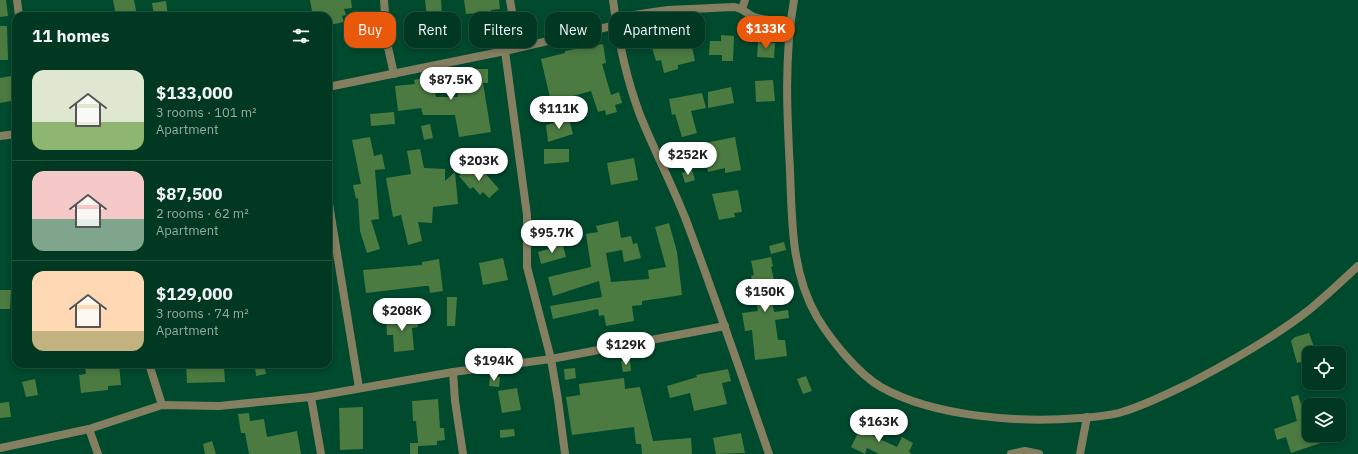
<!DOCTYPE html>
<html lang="en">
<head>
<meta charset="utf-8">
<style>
  :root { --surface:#003822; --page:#0e432f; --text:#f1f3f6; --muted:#95aca5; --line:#225240; --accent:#ea580c }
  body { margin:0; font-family:"IBM Plex Sans",sans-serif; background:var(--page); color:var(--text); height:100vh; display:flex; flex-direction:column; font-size:15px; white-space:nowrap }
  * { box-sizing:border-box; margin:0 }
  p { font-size:13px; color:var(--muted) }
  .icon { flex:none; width:22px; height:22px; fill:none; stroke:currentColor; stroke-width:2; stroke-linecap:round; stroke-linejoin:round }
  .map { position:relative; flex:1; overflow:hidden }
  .drawer { position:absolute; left:12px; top:12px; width:320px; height:356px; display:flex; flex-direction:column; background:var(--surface); border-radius:12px; box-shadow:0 2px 6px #0003,0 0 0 1px var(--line) }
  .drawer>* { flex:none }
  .guide { position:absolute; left:344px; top:12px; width:380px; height:36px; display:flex; gap:8px }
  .buttons { position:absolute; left:1302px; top:346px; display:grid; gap:8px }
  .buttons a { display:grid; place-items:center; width:44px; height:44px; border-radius:8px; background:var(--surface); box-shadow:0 2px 6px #0003,0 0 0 1px var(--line); font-size:20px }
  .price { position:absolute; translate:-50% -34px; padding:0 9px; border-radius:14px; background:#fff; color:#222; font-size:13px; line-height:26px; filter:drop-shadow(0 1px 2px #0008) }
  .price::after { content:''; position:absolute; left:50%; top:24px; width:12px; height:9px; margin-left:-6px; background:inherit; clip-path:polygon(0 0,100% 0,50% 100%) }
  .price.on { background:var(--accent); color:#fff }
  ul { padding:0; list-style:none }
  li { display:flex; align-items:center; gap:12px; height:100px; padding:0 20px }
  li+li { border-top:1px solid var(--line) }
  li span { display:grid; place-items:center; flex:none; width:112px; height:80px; border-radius:12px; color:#555 }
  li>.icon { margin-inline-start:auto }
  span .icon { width:48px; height:48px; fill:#fffc; stroke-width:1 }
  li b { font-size:17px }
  h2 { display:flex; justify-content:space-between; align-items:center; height:48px; padding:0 20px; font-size:17px }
  .pill { padding:0 14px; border-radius:12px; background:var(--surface); box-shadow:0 2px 6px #0003,0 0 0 1px var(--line); font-size:14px; line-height:36px }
  .pill.on { background:var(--accent); color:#fff }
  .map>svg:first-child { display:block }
</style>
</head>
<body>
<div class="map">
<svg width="1358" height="454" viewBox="0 0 1358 454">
  <rect width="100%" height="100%" fill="#004a2e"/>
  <g fill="#4b7b41">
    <polygon points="0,0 6,0 8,16 0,17"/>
    <polygon points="113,0 134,0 137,15 116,16"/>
    <polygon points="310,0 351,0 352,8 344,9 346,15 342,16 344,22 330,25 328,16 313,16"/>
    <polygon points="425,0 441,0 442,17 427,18"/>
    <polygon points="464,0 499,0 500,9 491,10 491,14 478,16 478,13 466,14"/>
    <polygon points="166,1 168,16 154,16 152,3"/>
    <polygon points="0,26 7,26 8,60 0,60"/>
    <polygon points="721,35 734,36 733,61 722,61 722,55 709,55 710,41 721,41"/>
    <polygon points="691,42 695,61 678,65 678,69 664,73 661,60 656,61 652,47 668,43 669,47"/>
    <polygon points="758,42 775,43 774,58 757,57"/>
    <polygon points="603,44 606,63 602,64 611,95 619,92 622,103 615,105 617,112 606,115 605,110 598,112 591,91 551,102 541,59 565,53 565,51"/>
    <polygon points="458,69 488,69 488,83 483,83 491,132 459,137 455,115 423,115 421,108 398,111 395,86 415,84 414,80 431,76 436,97 458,97"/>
    <polygon points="16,75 16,100 0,103 0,78"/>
    <polygon points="773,80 775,101 756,102 755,81"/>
    <polygon points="731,87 734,103 708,108 708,92"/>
    <polygon points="702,93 706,108 691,111 697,133 682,137 675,114 672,115 669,99"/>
    <polygon points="394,112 395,124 371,126 370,114"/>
    <polygon points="569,119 573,134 548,142 546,125"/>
    <polygon points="430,124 433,138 424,140 421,126"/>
    <polygon points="370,137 374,156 382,154 385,169 375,170 379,219 371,220 380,249 367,253 360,231 358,198 356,199 353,185 361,184 352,140"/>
    <polygon points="735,137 741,170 725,173 725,168 708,172 705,153 697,155 695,145"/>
    <polygon points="420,149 424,168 445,169 445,181 455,172 458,204 433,207 432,223 418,222 422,241 408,245 401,215 393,217 386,178 411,174 407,151"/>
    <polygon points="544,149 569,149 569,162 544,164"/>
    <polygon points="634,158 638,180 611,185 607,163"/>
    <polygon points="472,165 481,174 484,172 499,189 489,198 483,192 480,195 473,187 470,189 459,176"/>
    <polygon points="692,170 695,180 685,183 682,173"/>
    <polygon points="738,190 742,212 734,213 735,217 719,220 712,194"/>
    <polygon points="618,221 621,238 631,236 633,244 637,243 641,258 624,262 622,250 606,253 611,282 649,279 648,270 666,267 655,227 669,223 677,252 682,295 642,301 642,305 632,306 634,321 606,326 604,315 599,316 598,309 553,319 550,306 602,297 599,281 553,296 548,277 591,267 586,234 598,232 596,226"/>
    <polygon points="784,242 786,250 771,254 769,246"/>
    <polygon points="563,245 566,257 541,264 538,252"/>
    <polygon points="771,257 773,266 771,267 775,284 779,283 781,293 771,296 774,312 788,310 789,318 775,320 778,340 785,340 787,356 755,360 752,330 745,331 742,313 758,311 751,276 754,275 751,261"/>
    <polygon points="503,258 508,280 483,285 479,263"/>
    <polygon points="439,259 443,291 430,293 429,286 425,286 366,293 363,270 422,265 422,262"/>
    <polygon points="0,290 11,290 10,309 0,309"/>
    <polygon points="447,297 457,297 455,326 447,326"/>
    <polygon points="417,316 418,327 412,328 414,350 394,352 393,335 387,335 386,318"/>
    <polygon points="1309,333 1316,353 1307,353 1309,360 1297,363 1291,341 1295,337"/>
    <polygon points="652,345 653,354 645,355 644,347"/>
    <polygon points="630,360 631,371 623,372 621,361"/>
    <polygon points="107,364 119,364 121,385 108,386 108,390 81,393 79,375 86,374 85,366"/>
    <polygon points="186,364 208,364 208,367 224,366 225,382 187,383"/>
    <polygon points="264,365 266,374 256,376 255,367"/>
    <polygon points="575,368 576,378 565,380 564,369"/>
    <polygon points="728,369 731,381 722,383 727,404 694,411 690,393 670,398 667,386 697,377 696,375"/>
    <polygon points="490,376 500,377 499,387 489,386"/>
    <polygon points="806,376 812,391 803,394 797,379"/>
    <polygon points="624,378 625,389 640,387 653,441 691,438 692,454 642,454 641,444 636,444 634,427 572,435 566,397 580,395 579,384"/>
    <polygon points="35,379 38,395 26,397 22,382"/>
    <polygon points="517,388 521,410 502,413 498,391"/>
    <polygon points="1298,395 1301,404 1306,402 1309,410 1309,435 1318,435 1321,443 1291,453 1286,437 1277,440 1274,429 1297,421 1291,397"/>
    <polygon points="438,399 440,428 444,428 445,440 437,441 437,445 418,446 418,454 410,454 410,443 418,443 416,421 413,421 412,401"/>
    <polygon points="9,402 11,417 0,418 0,403"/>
    <polygon points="363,407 363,449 340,450 339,408"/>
    <polygon points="249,413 250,421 264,419 267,437 297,431 301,454 249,454 245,433 241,433 238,414"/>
    <polygon points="863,423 876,429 873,436 897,447 902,437 913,443 909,452 912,454 879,454 867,448 865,454 851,447"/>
    <polygon points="514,429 515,436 500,438 500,430"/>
    <polygon points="741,433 745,453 716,454 713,438"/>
    <polygon points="212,441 216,454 205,454 203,444"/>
  </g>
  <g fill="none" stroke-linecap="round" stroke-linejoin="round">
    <g stroke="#847f60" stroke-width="8">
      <polyline points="17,0 19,16"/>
      <polyline points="384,0 387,43 394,74"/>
      <polyline points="510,0 518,47"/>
      <path d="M 613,0 C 618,39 626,78 640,115 C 654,150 672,184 686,220 C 715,297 742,376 769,454"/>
      <path d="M 794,0 C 784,56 787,114 790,170 C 792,221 791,272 817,317 C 831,340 858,374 881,387 C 934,417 1020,423 1080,418 C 1094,417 1109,416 1122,412 C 1146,405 1169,393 1192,382 C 1232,361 1273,338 1309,310 C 1326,296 1342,281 1358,266"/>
      <polyline points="742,9 745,0"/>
      <polyline points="505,51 527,215 527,267 551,359 558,400 565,454"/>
      <path d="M 328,87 L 505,51 L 616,25 L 629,16 L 640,14 L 668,10 L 734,7 C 743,8 747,14 754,17 C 765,21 779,20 790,21"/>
      <polyline points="0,136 16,134"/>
      <polyline points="328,198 359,388"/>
      <polyline points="149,364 162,405"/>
      <polyline points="453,372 455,401 463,454"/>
      <polyline points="311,397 321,454"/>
      <polyline points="89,429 98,454"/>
      <polyline points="0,448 89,429 162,405 219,406 311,397 453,372 551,359 725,326"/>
      <polyline points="1011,454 1025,451 1039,454"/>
      <polyline points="1080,454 1087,417"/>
    </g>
  </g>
</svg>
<div class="buttons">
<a><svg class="icon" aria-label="locate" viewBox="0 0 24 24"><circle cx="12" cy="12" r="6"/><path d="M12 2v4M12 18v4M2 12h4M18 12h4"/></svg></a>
<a><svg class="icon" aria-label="layers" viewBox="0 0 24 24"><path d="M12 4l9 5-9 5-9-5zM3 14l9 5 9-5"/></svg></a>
</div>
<b class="price on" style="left:766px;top:50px">$133K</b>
<b class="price" style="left:451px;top:101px">$87.5K</b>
<b class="price" style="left:559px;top:130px">$111K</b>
<b class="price" style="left:688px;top:176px">$252K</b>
<b class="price" style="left:479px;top:182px">$203K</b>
<b class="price" style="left:552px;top:254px">$95.7K</b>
<b class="price" style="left:765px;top:313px">$150K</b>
<b class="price" style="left:402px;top:332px">$208K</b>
<b class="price" style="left:626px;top:366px">$129K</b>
<b class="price" style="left:494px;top:382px">$194K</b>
<b class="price" style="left:879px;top:443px">$163K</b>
<div class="guide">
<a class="pill on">Buy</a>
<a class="pill">Rent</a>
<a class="pill">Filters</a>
<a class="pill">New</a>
<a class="pill">Apartment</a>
</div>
<section class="drawer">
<h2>11 homes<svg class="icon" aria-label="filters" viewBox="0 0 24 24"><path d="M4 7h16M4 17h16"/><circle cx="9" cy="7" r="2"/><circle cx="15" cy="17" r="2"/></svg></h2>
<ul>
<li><span style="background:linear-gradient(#dfe7d0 65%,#8fb573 0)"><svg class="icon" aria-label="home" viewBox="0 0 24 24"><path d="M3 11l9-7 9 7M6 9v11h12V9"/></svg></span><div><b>$133,000</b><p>3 rooms · 101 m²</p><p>Apartment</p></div></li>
<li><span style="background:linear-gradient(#f6c9c9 60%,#7fa58c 0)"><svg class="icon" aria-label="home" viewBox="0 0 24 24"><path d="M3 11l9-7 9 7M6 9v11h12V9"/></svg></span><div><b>$87,500</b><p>2 rooms · 62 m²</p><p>Apartment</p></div></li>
<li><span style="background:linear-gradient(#ffd9b3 75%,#c2b280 0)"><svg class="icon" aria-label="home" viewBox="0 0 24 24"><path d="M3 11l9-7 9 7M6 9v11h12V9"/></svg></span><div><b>$129,000</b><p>3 rooms · 74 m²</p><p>Apartment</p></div></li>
</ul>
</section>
</div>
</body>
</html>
